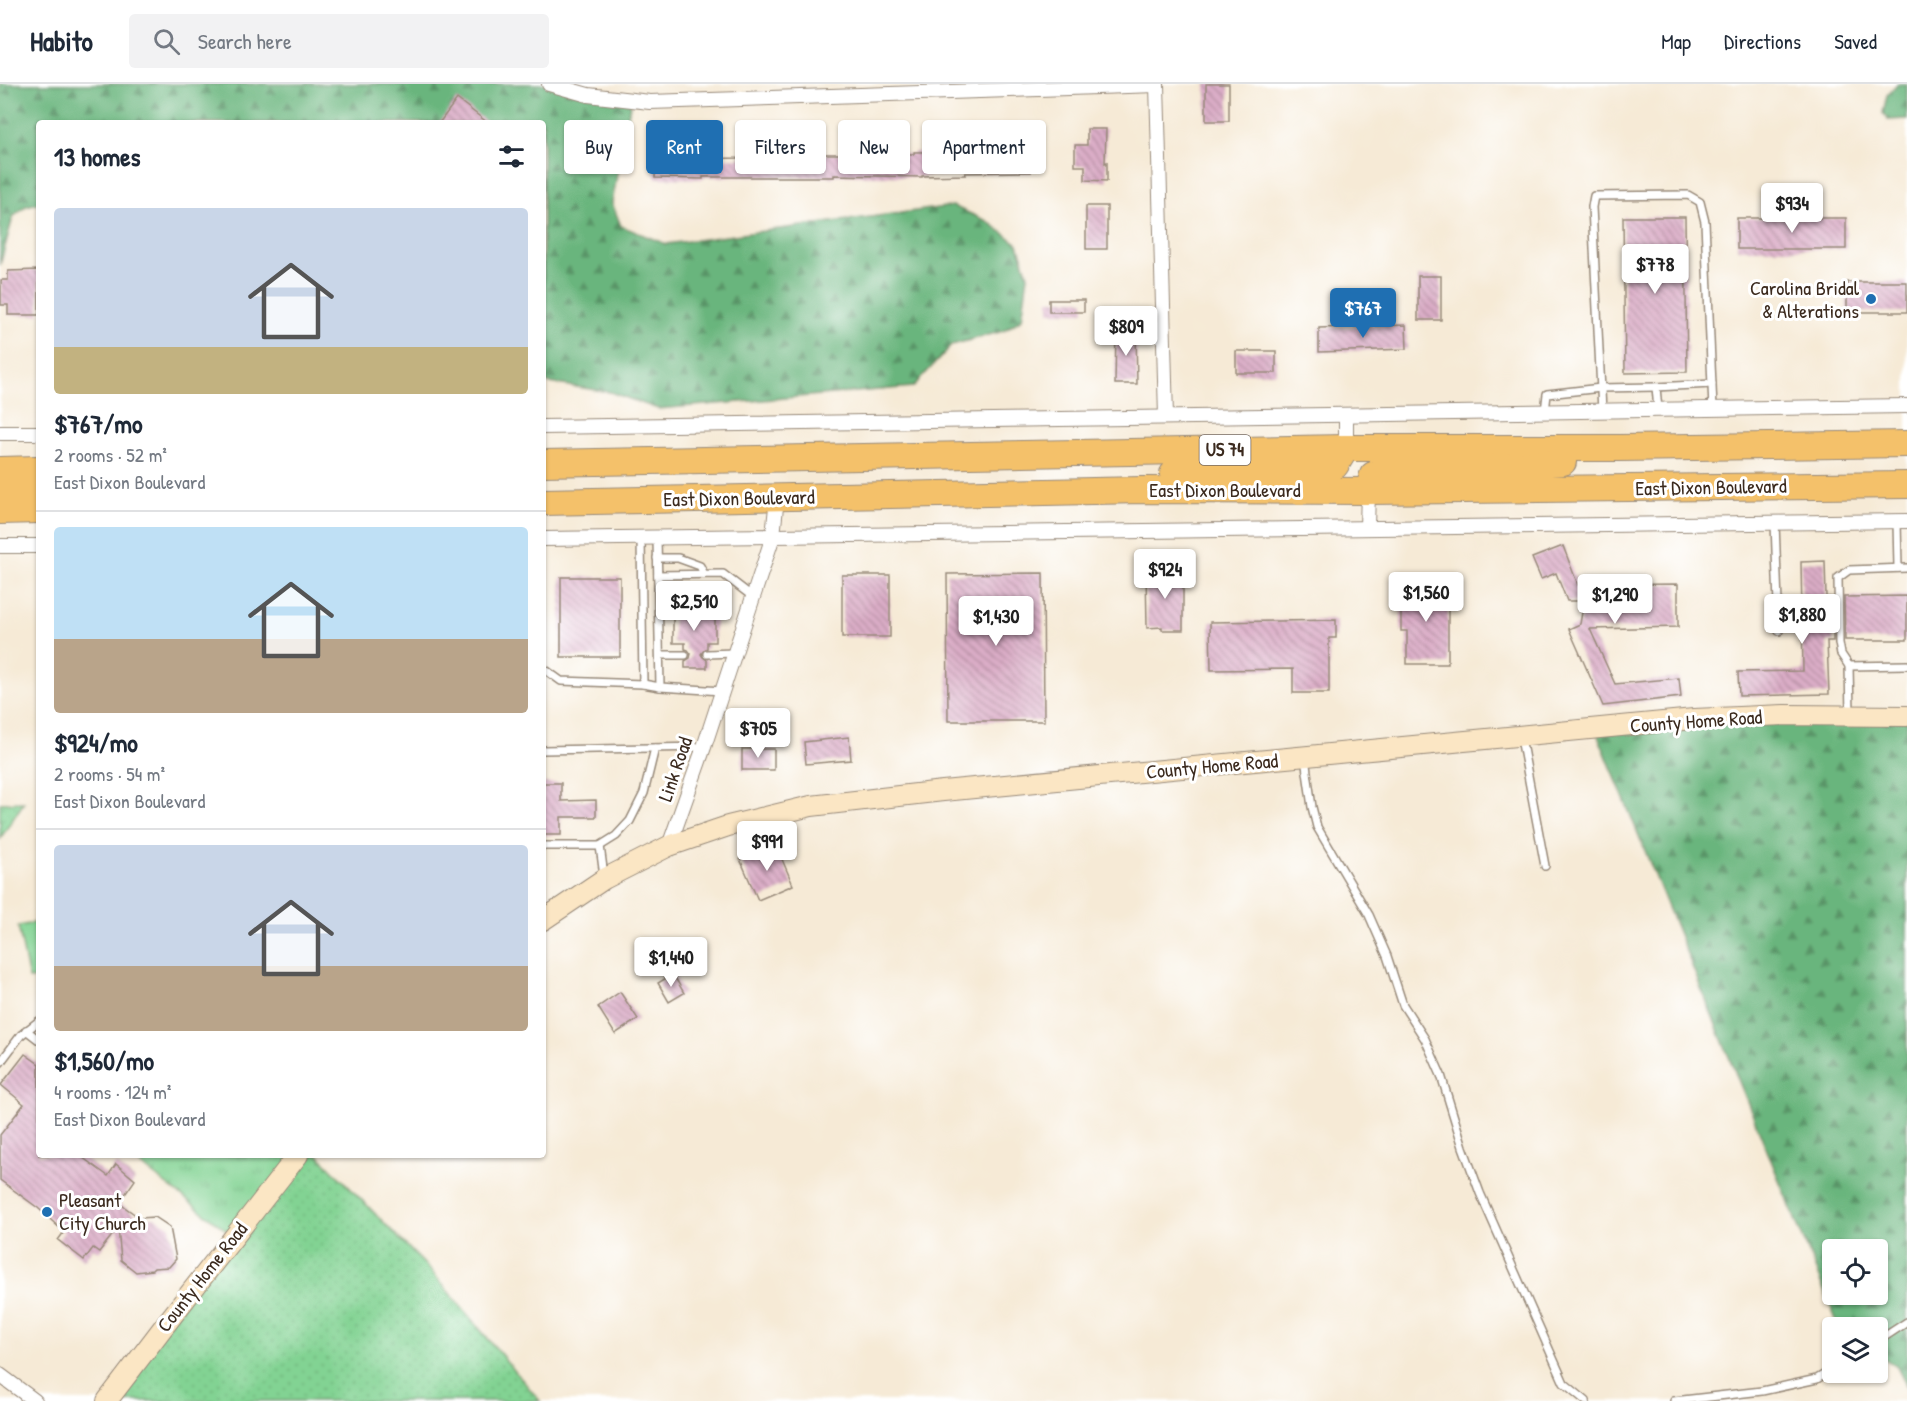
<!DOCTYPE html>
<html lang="en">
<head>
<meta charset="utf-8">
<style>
  :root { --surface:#fff; --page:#f2f2f3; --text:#1f2937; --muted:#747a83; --line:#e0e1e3; --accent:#1f6fb2 }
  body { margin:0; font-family:"Patrick Hand",sans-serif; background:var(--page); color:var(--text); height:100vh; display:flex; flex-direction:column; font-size:22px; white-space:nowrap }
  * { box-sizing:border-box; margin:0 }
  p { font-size:20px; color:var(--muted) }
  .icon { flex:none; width:33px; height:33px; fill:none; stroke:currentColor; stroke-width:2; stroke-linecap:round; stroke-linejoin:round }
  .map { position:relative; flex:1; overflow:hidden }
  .details { position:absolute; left:36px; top:36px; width:510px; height:1038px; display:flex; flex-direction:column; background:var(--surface); border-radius:6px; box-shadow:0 2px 4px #0004 }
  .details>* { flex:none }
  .guide { position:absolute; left:564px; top:36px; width:570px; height:54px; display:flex; gap:12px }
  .buttons { position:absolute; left:1822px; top:1155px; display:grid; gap:12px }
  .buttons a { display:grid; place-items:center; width:66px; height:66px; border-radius:6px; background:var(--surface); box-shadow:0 2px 4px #0004; font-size:30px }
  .price { position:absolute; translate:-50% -51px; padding:0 14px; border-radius:6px; background:#fff; color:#222; font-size:20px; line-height:39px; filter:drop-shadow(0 2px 3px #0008) }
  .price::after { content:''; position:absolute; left:50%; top:36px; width:18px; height:14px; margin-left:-9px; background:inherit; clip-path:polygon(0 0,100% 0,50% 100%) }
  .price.on { background:var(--accent); color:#fff }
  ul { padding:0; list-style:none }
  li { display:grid; align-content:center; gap:12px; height:318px; padding:0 18px }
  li+li { border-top:2px solid var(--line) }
  li span { display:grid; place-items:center; height:186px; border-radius:6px; color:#555 }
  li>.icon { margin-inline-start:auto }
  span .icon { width:108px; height:108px; fill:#fffc; stroke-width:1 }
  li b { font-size:26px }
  h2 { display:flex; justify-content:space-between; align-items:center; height:72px; padding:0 18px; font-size:26px }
  .tag { padding:0 21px; border-radius:6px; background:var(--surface); box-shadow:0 2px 4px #0004; font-size:21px; line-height:54px }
  .tag.on { background:var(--accent); color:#fff }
  header { display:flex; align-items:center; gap:36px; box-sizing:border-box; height:84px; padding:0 30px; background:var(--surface); border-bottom:2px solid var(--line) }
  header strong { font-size:28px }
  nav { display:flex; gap:33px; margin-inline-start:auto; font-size:21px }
  .search { width:420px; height:54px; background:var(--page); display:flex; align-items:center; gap:15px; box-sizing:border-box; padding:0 21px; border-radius:6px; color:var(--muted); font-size:22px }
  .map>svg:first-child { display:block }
</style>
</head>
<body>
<header>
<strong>Habito</strong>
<div class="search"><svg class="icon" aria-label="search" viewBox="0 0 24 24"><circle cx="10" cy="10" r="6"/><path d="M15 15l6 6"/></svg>Search here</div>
<nav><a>Map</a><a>Directions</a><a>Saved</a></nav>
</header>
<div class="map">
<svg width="1907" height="1317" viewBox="0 0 1907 1317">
  <defs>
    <pattern id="grass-dots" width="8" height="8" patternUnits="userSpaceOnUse" patternTransform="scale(1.5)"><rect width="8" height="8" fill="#82d393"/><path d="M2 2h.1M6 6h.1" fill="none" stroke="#71b57e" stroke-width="1.8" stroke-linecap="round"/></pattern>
    <pattern id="forest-firs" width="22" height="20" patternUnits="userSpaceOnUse" patternTransform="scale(1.5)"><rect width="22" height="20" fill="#69b57d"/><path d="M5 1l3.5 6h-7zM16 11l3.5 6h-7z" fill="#589366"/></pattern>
    <pattern id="park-tufts" width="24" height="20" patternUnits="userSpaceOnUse" patternTransform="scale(1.5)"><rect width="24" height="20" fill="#82d393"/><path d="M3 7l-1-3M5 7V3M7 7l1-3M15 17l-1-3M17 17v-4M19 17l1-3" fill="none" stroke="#71b57e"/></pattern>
    <pattern id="building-back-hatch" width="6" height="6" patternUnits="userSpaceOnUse" patternTransform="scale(1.5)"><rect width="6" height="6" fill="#dbadc7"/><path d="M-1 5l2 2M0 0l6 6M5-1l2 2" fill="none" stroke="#b38da1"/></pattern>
  </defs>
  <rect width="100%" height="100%" fill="#fff"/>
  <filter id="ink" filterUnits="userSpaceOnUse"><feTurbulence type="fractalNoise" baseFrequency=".0167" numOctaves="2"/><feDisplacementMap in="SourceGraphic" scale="12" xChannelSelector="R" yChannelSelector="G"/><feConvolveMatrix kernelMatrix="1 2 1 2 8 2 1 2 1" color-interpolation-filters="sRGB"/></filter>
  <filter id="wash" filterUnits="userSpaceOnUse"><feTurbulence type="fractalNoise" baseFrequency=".008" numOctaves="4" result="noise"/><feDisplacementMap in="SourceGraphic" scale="24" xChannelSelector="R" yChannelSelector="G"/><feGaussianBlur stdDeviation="1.35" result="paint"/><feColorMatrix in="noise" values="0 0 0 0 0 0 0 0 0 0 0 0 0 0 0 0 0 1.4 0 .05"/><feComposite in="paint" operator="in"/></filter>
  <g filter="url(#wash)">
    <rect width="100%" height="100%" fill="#f6ead6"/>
    <g fill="url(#grass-dots)" stroke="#5e7e58" stroke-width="1.5">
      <polygon points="24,718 0,755 0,719"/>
      <polygon points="298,1071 318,1071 431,1187 540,1317 107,1317"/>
    </g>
    <g fill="url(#forest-firs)" stroke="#52704e" stroke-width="1.5" fill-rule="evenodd">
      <polygon points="0,0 549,0 631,16 612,119 621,142 666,160 953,122 987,137 1018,160 1028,192 1022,235 1003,247 952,261 913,303 658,325 610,308 543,298 543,39 39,39 39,119 26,122 13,133 0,181"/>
      <polygon points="1897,0 1907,0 1907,35 1888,36 1883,29 1887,11"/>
      <path d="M 1907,632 L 1907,1303 L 1897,1283 L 1878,1270 L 1878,1244 L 1839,1243 L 1595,644 ZM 1833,1166 L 1878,1166 L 1878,1210 L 1833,1210 Z"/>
    </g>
    <polygon fill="url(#park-tufts)" stroke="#5e7e58" stroke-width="1.5" points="128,1071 298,1071 234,1152"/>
    <polygon fill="#82d393" stroke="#5e7e58" stroke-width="1.5" points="39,838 39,894 29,895 18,842"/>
    <g id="blocks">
      <g fill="url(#building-back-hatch)">
        <rect x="1206" y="0" width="23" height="37"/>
        <polygon points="457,15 488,39 439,39"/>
        <polygon points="1087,45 1106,45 1105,79 1107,78 1107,97 1085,96 1085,82 1075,82 1075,61 1087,61"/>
        <polygon points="999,63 1011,63 1011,67 1031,67 1031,88 965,89 966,91 922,92 922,93 834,91 834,93 703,93 703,95 655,94 656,73 671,73 671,70 691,70 691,75 741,74 741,69 768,70 768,74 806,74 806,70 914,70 914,68 999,67"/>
        <rect x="1086" y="122" width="21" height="43"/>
        <polygon points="1623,133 1685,133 1687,288 1625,289"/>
        <rect x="1737" y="134" width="109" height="31"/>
        <polygon points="39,186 39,231 8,231 8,221 1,221 1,196 8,196 8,187"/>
        <rect x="1418" y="192" width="23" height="44"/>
        <rect x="1847" y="198" width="60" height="30"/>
        <rect x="1049" y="216" width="35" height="12"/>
        <polygon points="1406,241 1407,265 1319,268 1319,244"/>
        <polygon points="1116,246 1136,246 1137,300 1115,300"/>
        <rect x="1236" y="267" width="40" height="22"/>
        <polygon points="1563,462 1578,501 1678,500 1678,543 1590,545 1615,600 1679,594 1681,613 1603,622 1569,545 1580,540 1584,517 1567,517 1556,489 1541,495 1532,474"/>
        <polygon points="1825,477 1826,513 1833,513 1833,557 1827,557 1829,610 1739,612 1738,588 1803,587 1801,478"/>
        <polygon points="1183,486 1183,546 1162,546 1162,543 1147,544 1146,487"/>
        <polygon points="1043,489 1044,637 948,637 947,490"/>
        <rect x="842" y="491" width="48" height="62"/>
        <rect x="561" y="493" width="59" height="80"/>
        <polygon points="1401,501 1448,501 1448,580 1407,580 1407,547 1401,547"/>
        <polygon points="1907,512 1907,556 1845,556 1844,513"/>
        <polygon points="715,522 715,558 707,558 707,564 704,566 701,570 703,573 707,576 707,584 685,584 685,577 690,574 691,570 688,566 685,565 685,559 673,559 673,523"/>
        <polygon points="1336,536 1336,554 1329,554 1329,609 1293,609 1293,585 1211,586 1210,538"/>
        <polygon points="849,653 851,676 806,680 804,658"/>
        <rect x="742" y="665" width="32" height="21"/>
        <polygon points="543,699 561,699 561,717 596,716 596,733 561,733 561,751 543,751"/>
        <polygon points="775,759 793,801 758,816 740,775"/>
        <polygon points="673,890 684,909 669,918 658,899"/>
        <polygon points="620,908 638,935 615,950 598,923"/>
        <polygon points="25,970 39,980 39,1071 79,1071 108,1092 116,1080 135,1096 119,1119 140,1134 155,1133 170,1143 176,1175 169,1183 154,1184 152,1186 136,1188 121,1176 118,1144 99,1168 93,1164 84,1176 58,1156 64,1148 38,1124 0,1096 0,1051 24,1020 1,1001"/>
      </g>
    </g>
  </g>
  <g filter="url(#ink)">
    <use href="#blocks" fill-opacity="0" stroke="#988a7a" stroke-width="1.5"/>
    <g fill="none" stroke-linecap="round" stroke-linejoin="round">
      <defs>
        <g id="lane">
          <polyline points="1658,326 1656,303 1712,300"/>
          <polyline points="1602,327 1592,123 1594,112 1688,111 1700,118 1705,138 1713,325"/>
          <polyline points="1545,328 1547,310 1601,304 1656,303"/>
          <polyline points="1897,437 1898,484"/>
          <polyline points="1775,439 1779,547"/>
          <polyline points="641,454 643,600"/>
          <polyline points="657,454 660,603"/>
          <polyline points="657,474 678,474 700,482 704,490"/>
          <polyline points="658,491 723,490 753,513"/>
          <polyline points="707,570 734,569"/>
          <polyline points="660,571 685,571"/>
          <polyline points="1849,582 1907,581"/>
          <polyline points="543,584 561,597 643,600 660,603 722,607"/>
          <polyline points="1850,630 1849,582 1841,570 1839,559 1838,494 1849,486 1907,484"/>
          <polyline points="1521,654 1545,782"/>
          <polyline points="543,666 704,663"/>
          <polyline points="1305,674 1312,723 1317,743 1369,831 1387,872 1403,921 1425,955 1441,991 1463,1063 1480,1109 1564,1299 1586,1317"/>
          <polyline points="543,762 600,762 616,752 630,737 644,709 655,664"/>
          <polyline points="600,762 604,792"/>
          <polyline points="26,946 39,956"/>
          <polyline points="0,979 21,951 39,937"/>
          <polyline points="1878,1257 1907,1238"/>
          <polyline points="1674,1317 1762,1307 1817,1295 1833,1285"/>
        </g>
        <g id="street">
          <polyline points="549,0 588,11 650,18 1157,1"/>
          <polyline points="1157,0 1166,333"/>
          <polyline points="543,343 1907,322"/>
          <polyline points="0,349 39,349"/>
          <polyline points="1346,364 1346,331"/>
          <polyline points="1367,444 1368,407"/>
          <polyline points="543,455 1907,437"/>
          <polyline points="0,462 39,462"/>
          <polyline points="669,762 704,663 773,452 777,413"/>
          <polyline points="0,1291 35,1317"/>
        </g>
        <g id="secondary">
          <polyline points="543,836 604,795 669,762 728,742 811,722 943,707 1694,635 1784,631 1907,632"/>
          <polyline points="107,1317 162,1245 298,1071"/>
        </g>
        <g id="highway">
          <polyline points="543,379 1346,364 1619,364 1907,360"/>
          <polyline points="0,386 39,385"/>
          <polyline points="1173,390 1326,386 1335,382 1346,364"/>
          <polyline points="0,407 39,405"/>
          <polyline points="1368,407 1373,391 1385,386 1475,385 1563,378"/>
          <polyline points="543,418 1142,406 1368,407 1907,401"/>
          <polyline points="0,427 39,426"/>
        </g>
      </defs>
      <use href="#lane" stroke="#988a7a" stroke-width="10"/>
      <use href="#street" stroke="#988a7a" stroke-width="16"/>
      <use href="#secondary" stroke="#988a7a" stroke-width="22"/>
      <use href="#highway" stroke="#988a7a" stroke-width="28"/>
      <use href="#lane" stroke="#fff" stroke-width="7"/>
      <use href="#street" stroke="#fff" stroke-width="14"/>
      <use href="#secondary" stroke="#fbe6c4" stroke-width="20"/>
      <use href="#highway" stroke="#f4c16b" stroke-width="26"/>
    </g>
  </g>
  <g fill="#1f6fb2" stroke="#fff" stroke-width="2">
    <circle cx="1871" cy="215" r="6"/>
    <circle cx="47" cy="1128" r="6"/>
  </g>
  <g text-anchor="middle" stroke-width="6" stroke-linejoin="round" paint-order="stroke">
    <rect fill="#fff" stroke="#766a62" stroke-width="1.5" x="1199.5" y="351" width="51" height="30" rx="4.5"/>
    <g font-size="18" font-weight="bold" fill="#3b2a1e">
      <text x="1225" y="372">US 74</text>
    </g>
    <g font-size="20" fill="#3b2a1e" stroke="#fff" text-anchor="end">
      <text x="1859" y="211">Carolina Bridal<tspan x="1859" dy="23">&amp; Alterations</tspan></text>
      <text x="59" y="1123" text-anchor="start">Pleasant<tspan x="59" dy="23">City Church</tspan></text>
    </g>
    <g font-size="20" fill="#3b2a1e" stroke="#fff">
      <text transform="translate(1711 403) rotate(-1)" y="7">East Dixon Boulevard</text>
      <text x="1225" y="413">East Dixon Boulevard</text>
      <text transform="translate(739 414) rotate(-1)" y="7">East Dixon Boulevard</text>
      <text transform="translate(1696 637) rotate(-4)" y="7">County Home Road</text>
      <text transform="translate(1212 682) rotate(-5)" y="7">County Home Road</text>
      <text transform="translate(675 685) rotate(-71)" y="7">Link Road</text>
      <text transform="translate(202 1193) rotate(-52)" y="7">County Home Road</text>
    </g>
  </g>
</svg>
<div class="buttons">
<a><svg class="icon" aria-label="locate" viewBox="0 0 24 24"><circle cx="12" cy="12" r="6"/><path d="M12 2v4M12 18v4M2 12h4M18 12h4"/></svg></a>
<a><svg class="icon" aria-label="layers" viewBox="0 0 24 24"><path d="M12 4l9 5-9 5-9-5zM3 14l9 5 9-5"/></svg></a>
</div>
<b class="price" style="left:1792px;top:150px">$934</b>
<b class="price" style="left:1655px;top:211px">$778</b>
<b class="price on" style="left:1363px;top:255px">$767</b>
<b class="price" style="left:1126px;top:273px">$809</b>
<b class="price" style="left:1165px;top:516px">$924</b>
<b class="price" style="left:1426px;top:539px">$1,560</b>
<b class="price" style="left:1615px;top:541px">$1,290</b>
<b class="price" style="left:694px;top:548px">$2,510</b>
<b class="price" style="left:1802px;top:561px">$1,880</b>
<b class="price" style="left:996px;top:563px">$1,430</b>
<b class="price" style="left:758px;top:675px">$705</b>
<b class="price" style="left:767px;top:788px">$991</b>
<b class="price" style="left:671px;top:904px">$1,440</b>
<div class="guide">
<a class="tag">Buy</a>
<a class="tag on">Rent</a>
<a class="tag">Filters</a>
<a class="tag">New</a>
<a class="tag">Apartment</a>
</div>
<section class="details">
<h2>13 homes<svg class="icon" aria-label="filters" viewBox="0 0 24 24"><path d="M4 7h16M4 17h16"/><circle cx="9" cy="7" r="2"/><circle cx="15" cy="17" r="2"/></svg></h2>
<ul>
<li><span style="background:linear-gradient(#c9d6e8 75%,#c2b280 0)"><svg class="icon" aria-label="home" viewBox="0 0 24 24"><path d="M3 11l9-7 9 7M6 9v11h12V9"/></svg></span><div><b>$767/mo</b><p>2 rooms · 52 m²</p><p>East Dixon Boulevard</p></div></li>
<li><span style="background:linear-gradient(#bfe0f5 60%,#b9a48a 0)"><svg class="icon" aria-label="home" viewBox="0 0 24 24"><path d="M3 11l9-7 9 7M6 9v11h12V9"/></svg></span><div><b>$924/mo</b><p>2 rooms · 54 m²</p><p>East Dixon Boulevard</p></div></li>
<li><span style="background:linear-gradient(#c9d6e8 65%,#b9a48a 0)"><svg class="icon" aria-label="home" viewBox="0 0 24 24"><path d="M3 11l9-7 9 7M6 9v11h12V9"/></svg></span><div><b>$1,560/mo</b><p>4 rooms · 124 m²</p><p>East Dixon Boulevard</p></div></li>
</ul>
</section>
</div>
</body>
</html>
